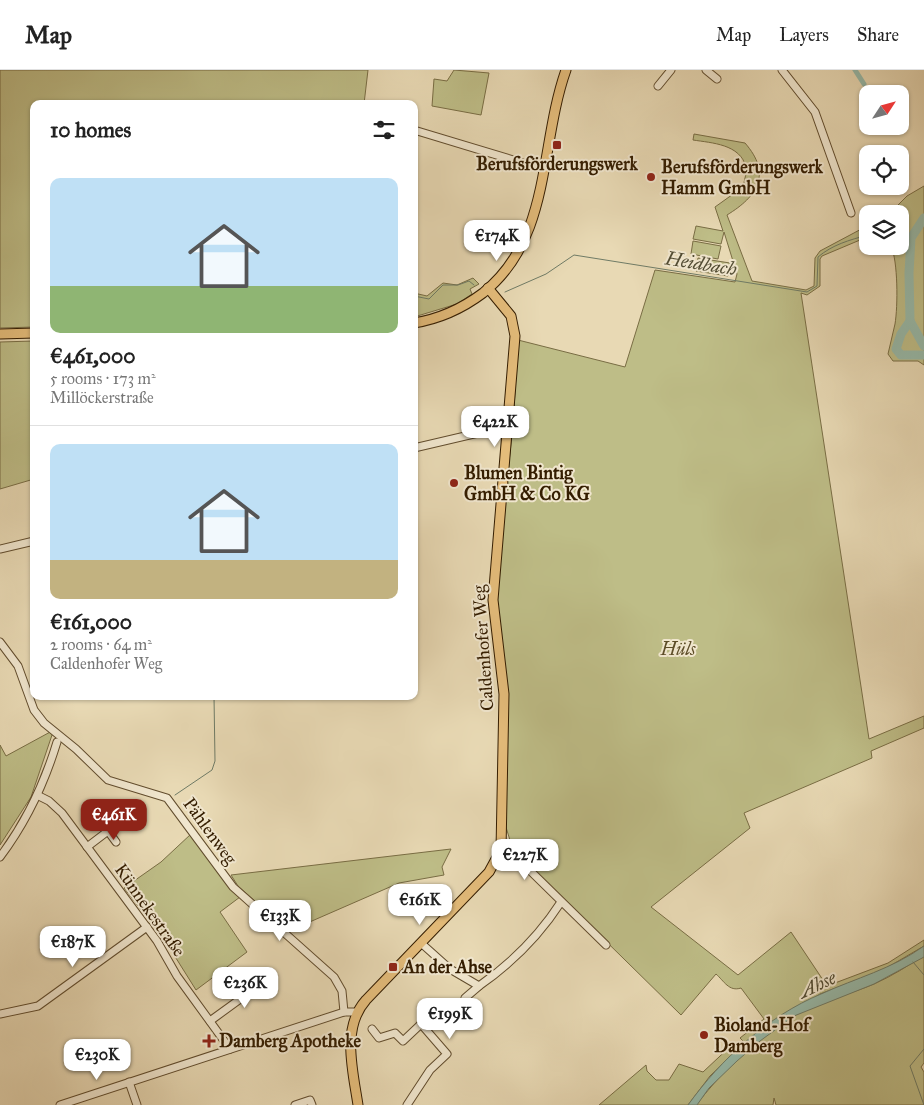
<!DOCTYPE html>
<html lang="en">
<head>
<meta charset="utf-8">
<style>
  :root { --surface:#fff; --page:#f6f6f6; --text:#222; --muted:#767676; --line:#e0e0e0; --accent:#8f2418 }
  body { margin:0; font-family:"IM FELL Great Primer",serif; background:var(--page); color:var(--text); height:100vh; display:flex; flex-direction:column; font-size:19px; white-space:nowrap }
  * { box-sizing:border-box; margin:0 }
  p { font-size:16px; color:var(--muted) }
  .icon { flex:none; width:28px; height:28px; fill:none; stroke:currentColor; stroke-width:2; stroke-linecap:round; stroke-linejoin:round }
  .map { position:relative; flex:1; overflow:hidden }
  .panel { position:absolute; left:30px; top:30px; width:388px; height:600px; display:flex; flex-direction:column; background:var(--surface); border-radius:10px; box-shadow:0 1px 4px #0004 }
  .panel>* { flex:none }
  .needle { width:32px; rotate:54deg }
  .tools { position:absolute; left:859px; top:15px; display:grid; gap:10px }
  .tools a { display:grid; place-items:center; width:50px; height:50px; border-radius:10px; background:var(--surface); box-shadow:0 1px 4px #0004; font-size:25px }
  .price { position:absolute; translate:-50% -42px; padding:0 11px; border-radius:10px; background:#fff; color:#222; font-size:16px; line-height:32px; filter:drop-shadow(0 1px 2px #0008) }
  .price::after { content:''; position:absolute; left:50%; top:30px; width:15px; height:11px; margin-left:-8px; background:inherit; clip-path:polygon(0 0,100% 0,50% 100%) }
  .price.current { background:var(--accent); color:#fff }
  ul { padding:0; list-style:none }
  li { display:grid; align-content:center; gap:10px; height:265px; padding:0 20px }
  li+li { border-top:1px solid var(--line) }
  li span { display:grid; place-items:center; height:155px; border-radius:10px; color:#555 }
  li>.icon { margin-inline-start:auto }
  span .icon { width:90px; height:90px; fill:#fffc; stroke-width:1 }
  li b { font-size:21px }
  h2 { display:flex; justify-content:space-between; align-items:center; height:60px; padding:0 20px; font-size:21px }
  header { display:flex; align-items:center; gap:30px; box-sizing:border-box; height:70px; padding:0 25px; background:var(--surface); border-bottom:1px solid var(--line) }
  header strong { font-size:24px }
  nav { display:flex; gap:28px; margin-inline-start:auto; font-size:18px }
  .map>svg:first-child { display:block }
</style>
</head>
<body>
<header>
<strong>Map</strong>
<nav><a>Map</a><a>Layers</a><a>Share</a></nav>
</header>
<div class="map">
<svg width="924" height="1035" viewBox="0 0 924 1035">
  <rect width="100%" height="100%" fill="#e8d9b4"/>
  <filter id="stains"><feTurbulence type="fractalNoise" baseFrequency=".004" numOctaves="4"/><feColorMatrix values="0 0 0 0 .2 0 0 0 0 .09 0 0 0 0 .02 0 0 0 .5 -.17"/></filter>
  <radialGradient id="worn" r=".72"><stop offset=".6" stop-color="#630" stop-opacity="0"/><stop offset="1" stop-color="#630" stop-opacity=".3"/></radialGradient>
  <g fill="#bebd87" stroke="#796d44">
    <polygon points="0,0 368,0 364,34 34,34 34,257 0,258"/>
    <polygon points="454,0 489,3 481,45 432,36 434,9 447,11"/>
    <path d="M 694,64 L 745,73 C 772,104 758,126 727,145 L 752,211 L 806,220 L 814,216 L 815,188 L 820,181 L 867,156 L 867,171 L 860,170 L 822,186 L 820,189 L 820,216 L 807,225 L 801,223 L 869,669 L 924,646 L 924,658 L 871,681 L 872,688 L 744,743 L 750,758 L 651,837 L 738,905 L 791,862 L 827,916 L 888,893 L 924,870 L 924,876 L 883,900 L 820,924 L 745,973 L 740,968 L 764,949 L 741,918 C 729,922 724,911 716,904 L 681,945 L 513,780 L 505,754 L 496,531 L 498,489 L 513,356 L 518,270 L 625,297 L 655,200 L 735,212 L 737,204 L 724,162 L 721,174 L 693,169 L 696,156 L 723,161 L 715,137 L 743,117 C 744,111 747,103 746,97 C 740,74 712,73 693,70 Z"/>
    <path d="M 924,116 L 924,295 L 918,291 L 893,291 L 888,284 C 890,274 893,264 895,254 C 898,236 898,191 891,176 L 900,176 L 900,144 L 889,144 L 907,126 Z"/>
    <polygon points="693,171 721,176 718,189 691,184"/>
    <polygon points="698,188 730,193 728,206 696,201"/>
    <polygon points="473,208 479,214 470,219 472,224 457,234 414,247 414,223 427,226 443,213 457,215"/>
    <polygon points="34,271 34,409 0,419 0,272"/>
    <polygon points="52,661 54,664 52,665 31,727 0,775 0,675 6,686"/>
    <polygon points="191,764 240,827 220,842 247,882 196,920 164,869 124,818 161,792"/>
    <polygon points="451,779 442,797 444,805 399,813 289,861 238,816 231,805"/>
    <path d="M 924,885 L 924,993 L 921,997 L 924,1002 L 924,1035 L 776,1035 L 774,1028 L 773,1035 L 696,1035 C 726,997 765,958 809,938 C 830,928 853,923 874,914 C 892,906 908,896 924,885 Z"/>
    <polygon points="735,972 740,977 710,1006 688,1035 599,1035 646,995 647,1001 656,1010 669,1010 679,994 703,1002"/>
  </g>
  <path fill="#97baaa" stroke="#6f7b66" d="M 924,876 L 924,887 L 874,914 L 794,946 L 760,971 L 737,991 L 709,1018 L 697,1035 L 688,1035 C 721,989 768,946 821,924 C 856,908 892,899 924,876 Z"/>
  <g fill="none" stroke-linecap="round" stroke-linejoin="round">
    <g stroke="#6f7b66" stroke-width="1">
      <polyline points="900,170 911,168"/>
      <path d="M 505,222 L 546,204 L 574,185 L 807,222 L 817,216 L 818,187 C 832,175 849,170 868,165"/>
      <polyline points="414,226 429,229 443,215 458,215 469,211 474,215"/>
      <polyline points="175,725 212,700 215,691 214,626"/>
      <polyline points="913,892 924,905"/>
      <polyline points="924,1035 910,996 924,979"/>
    </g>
    <polyline stroke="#97baaa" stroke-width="5" points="855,0 864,14"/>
    <g stroke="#97baaa" stroke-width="9">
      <polyline points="924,148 911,168 909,203 910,251 924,276"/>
      <polyline points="910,251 901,264 896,279 901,285 924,285"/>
    </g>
    <defs>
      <g id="minor">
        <polyline points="706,0 717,9"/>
        <polyline points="782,0 815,42 851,143"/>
        <polyline points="658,16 671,0"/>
        <polyline points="414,60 543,99"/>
        <polyline points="414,378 508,356"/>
        <polyline points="0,479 34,471"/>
        <polyline points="0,572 18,596 34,640 44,653 76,679 108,710 167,728 233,817 334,907 342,921 344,942"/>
        <polyline points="39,726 49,731 62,743 157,871 177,906 230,979"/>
        <polyline points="108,761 116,772"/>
        <polyline points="501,776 511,782 606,875"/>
        <polyline points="87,777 108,761 100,750"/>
        <path d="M 0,787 C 27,751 44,715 57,672"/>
        <path d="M 421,873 L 450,899 L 479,916 C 512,893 539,866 561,832"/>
        <polyline points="465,928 479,916"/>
        <polyline points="0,944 38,936 147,857"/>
        <polyline points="210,951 269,908"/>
        <polyline points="372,959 379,968 395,963 403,971 421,954 447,984 430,1000 407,1035"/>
        <polyline points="129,1012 137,1035"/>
        <polyline points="60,1035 344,942 357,942"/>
        <polyline points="295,1035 310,1030 312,1035"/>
      </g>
      <g id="major">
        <path d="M 414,253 C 439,249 463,238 483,223 C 552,168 539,76 566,0"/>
        <polyline points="0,264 34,263"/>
        <path d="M 358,1035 C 353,1001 341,958 366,930 L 489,802 L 501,780 L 504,624 L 493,530 L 515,266 L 511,246 L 488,218"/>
      </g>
    </defs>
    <use href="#minor" stroke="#614c2d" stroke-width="9"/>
    <use href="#major" stroke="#341d00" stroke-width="11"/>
    <use href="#minor" stroke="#f0e6ce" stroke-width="7"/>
    <use href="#major" stroke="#e4bc7a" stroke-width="9"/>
  </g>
  <g fill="#8f2418" stroke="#f0e6ce" stroke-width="2">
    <rect x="552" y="70" width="10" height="10" rx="2.5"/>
    <circle cx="651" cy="107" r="5"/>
    <circle cx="454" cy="413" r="5"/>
    <rect x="388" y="892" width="10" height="10" rx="2.5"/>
    <circle cx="704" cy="965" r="5"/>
    <path d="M206.5 963.5h5v5h5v5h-5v5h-5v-5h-5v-5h5z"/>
  </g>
  <g text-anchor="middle" stroke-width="4" stroke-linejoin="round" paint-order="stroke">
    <g font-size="18" font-weight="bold" fill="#341d00" stroke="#f0e6ce" text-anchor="start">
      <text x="557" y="100" text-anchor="middle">Berufsförderungswerk</text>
      <text x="661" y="103">Berufsförderungswerk<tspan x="661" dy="21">Hamm GmbH</tspan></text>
      <text x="464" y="409">Blumen Bintig<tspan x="464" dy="21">GmbH &amp; Co KG</tspan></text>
      <text x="403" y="903">An der Ahse</text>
      <text x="714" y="961">Bioland-Hof<tspan x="714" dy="21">Damberg</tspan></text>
      <text x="219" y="977">Damberg Apotheke</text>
    </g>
    <g font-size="18" fill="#341d00" stroke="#f0e6ce">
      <text transform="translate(483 578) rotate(-94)" y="6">Caldenhofer Weg</text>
      <text transform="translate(210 761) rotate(54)" y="6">Pählenweg</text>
      <text transform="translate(150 840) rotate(55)" y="6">Künnekestraße</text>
    </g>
    <g font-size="18" font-style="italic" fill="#5d4d28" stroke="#f0e6ce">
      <text x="678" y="585">Hüls</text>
    </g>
    <g font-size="19" font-style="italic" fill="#524c33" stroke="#f0e6ce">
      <text transform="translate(701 193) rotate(9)" y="7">Heidbach</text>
      <text transform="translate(817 914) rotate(-25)" y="7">Ahse</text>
    </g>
  </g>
  <rect width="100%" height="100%" filter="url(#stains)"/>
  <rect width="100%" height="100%" fill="url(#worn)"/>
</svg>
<div class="tools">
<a><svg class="needle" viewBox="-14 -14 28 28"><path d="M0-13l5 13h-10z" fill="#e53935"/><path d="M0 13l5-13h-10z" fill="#767676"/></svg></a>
<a><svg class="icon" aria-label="locate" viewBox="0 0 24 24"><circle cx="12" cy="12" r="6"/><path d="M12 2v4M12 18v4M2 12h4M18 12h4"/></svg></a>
<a><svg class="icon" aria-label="layers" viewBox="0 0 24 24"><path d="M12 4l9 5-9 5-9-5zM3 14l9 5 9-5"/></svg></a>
</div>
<b class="price" style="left:497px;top:192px">€174K</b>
<b class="price" style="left:495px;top:378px">€422K</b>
<b class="price current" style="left:114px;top:771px">€461K</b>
<b class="price" style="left:525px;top:811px">€227K</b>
<b class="price" style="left:420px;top:856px">€161K</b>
<b class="price" style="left:280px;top:872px">€133K</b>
<b class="price" style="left:73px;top:898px">€187K</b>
<b class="price" style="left:245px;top:939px">€236K</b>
<b class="price" style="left:450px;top:970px">€199K</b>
<b class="price" style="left:97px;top:1011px">€230K</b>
<section class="panel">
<h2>10 homes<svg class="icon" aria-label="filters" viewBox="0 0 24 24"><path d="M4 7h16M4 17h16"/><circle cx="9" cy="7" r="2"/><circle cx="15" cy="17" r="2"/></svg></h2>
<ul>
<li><span style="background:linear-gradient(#bfe0f5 70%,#8fb573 0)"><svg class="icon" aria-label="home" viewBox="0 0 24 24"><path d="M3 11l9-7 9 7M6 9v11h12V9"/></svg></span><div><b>€461,000</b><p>5 rooms · 173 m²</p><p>Millöckerstraße</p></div></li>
<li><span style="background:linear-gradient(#bfe0f5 75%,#c2b280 0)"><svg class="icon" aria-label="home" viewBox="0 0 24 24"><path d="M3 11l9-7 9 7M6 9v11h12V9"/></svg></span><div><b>€161,000</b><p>2 rooms · 64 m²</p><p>Caldenhofer Weg</p></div></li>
</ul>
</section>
</div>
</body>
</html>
